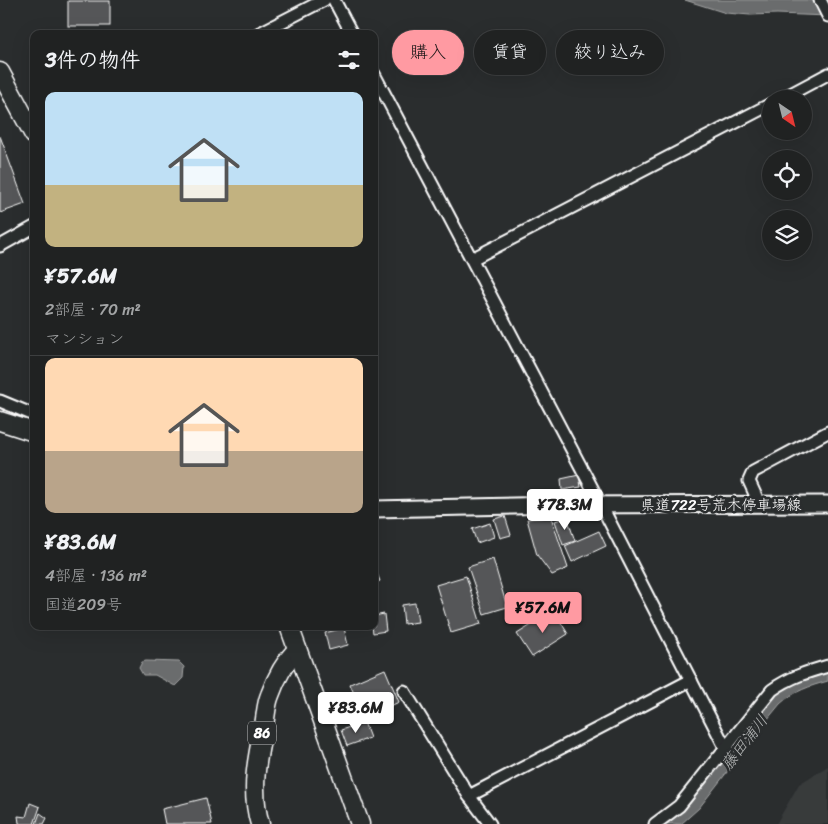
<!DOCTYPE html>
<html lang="ja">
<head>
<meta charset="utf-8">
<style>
  :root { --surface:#202222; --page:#2d2f2f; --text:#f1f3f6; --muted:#a2a4a5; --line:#3d3f40; --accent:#ff9aa2 }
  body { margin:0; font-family:Sriracha,"Klee One",sans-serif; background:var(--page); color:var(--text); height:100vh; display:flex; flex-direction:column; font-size:19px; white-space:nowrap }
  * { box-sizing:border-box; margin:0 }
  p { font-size:16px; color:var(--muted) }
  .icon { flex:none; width:28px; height:28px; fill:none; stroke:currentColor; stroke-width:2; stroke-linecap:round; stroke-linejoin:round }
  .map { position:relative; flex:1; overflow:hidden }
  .sheet { position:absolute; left:30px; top:30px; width:348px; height:600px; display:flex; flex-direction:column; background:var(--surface); border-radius:10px; box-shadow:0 5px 20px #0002,0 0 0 1px var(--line) }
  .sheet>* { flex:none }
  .guide { position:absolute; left:392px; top:30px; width:360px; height:45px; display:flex; gap:10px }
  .needle { width:32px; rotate:145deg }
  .buttons { position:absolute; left:762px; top:90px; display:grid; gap:10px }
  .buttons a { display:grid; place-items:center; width:50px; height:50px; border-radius:50%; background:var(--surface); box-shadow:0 5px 20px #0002,0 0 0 1px var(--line); font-size:25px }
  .price { position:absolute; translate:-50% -42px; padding:0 11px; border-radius:5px; background:#fff; color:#222; font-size:16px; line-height:32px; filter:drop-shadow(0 1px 2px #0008) }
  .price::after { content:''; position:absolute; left:50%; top:30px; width:15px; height:11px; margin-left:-8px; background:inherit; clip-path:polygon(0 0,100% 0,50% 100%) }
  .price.active { background:var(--accent); color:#111 }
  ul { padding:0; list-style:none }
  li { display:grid; align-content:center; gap:10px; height:265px; padding:0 15px }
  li+li { border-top:1px solid var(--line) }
  li span { display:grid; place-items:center; height:155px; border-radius:10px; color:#555 }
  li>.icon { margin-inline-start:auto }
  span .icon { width:90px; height:90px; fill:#fffc; stroke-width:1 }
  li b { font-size:21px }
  h2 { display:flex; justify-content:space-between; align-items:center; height:60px; padding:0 15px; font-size:21px }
  .pill { padding:0 18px; border-radius:22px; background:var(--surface); box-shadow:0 5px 20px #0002,0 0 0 1px var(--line); font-size:18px; line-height:45px }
  .pill.active { background:var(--accent); color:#111 }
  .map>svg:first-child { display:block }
</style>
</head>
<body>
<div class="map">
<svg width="828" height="824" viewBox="0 0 828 824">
  <rect width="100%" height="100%" fill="#2a2d2e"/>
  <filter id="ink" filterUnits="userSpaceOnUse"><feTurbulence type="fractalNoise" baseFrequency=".02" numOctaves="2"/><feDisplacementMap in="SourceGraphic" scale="10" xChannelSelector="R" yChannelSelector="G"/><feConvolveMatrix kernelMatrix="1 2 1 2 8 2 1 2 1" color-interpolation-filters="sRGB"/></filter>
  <g filter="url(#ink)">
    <polygon fill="#373a3b" points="828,766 828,824 776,824 799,784"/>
    <g fill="#6a6c6d" stroke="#a6a7a7">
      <polygon points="685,0 828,0 828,16 777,14 750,15 726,13"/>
      <polygon points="146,661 179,662 184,667 183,678 175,686 155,675 143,675 139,668 142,662"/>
      <path d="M 828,670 L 828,681 C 810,686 794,691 780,704 L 735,759 L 731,767 L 699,808 L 681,824 L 663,824 L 687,806 L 726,753 L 775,694 L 785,686 Z"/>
    </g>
    <g fill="#555758" stroke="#fff">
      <rect x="68" y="1" width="42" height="25"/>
      <polygon points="0,136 25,204 0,213"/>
      <polygon points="579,475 581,487 562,490 561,479"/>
      <polygon points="505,516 511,535 500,538 494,519"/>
      <polygon points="551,517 568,568 552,575 537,555 527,519"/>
      <polygon points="567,517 575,541 563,545 555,521"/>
      <polygon points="490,523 494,537 477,543 472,529"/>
      <polygon points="599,531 606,546 572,562 565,546"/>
      <polygon points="493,559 507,607 484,614 468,567"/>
      <polygon points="374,566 380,581 374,583"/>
      <polygon points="466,576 481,624 451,633 436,585"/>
      <polygon points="415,603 418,622 404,624 402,605"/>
      <polygon points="554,611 568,634 532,657 517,634"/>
      <polygon points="384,614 386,631 373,633 372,626 374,626 374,616"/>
      <polygon points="344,628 348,645 329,650 325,633"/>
      <polygon points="385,669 399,702 364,718 350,684"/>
      <polygon points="364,722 370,738 347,746 341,730"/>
      <polygon points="206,798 212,824 165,824 162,809"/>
      <polygon points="30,803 40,807 34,824 21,824 19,823 18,816 26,817"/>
      <polygon points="40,813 47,818 44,824 36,824"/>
    </g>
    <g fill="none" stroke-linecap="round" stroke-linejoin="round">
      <defs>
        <g id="minor">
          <polyline points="334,0 352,34"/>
          <polyline points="820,0 828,16"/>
          <polyline points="258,34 324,0"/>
          <polyline points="374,74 601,505 725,747"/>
          <polyline points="781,99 828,74"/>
          <polyline points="0,246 34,227"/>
          <polyline points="472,259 771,104"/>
          <polyline points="0,401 34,415"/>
          <polyline points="760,505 749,481 753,472 828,432"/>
          <polyline points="404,691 469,796 490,824"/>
          <polyline points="469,796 691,680"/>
          <path d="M 655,824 L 679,806 L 772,690 C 790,677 807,672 828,666"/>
        </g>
        <polyline id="secondary" points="374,509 558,505 828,504"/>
        <g id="primary">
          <polyline points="0,421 34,432"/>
          <path d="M 260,824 C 250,791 257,758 264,725 C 266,715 266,704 270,695 C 276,678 285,662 297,649"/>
        </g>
        <g id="trunk">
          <polyline points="0,72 34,135"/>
          <polyline points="289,626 360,824"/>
        </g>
      </defs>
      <use href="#minor" stroke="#fff" stroke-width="15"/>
      <use href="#secondary" stroke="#fff" stroke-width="19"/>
      <use href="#primary" stroke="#fff" stroke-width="21"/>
      <use href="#trunk" stroke="#fff" stroke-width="21"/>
      <use href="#minor" stroke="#2a2d2e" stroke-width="11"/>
      <use href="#secondary" stroke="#2a2d2e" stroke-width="15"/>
      <use href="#primary" stroke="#2a2d2e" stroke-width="18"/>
      <use href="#trunk" stroke="#2a2d2e" stroke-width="18"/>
    </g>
  </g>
  <g text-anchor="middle" stroke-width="5" stroke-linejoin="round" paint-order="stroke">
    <rect fill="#2a2d2e" stroke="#bfc0c0" stroke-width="1" x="248" y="721.5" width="28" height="23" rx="4"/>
    <g font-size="14" font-weight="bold" fill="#fff">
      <text x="262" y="738">86</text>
    </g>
    <g font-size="15" fill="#fff" stroke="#2a2d2e">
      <text x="721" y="510">県道722号荒木停車場線</text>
    </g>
    <g font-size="16" font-style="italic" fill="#b4b6b6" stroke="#2a2d2e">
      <text transform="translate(744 742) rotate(-52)" y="6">藤田浦川</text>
    </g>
  </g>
</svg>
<div class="buttons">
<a><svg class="needle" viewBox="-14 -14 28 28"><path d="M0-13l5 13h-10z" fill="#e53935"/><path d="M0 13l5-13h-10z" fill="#a2a4a5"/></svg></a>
<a><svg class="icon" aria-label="locate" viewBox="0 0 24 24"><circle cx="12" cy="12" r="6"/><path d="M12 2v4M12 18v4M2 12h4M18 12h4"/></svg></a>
<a><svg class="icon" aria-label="layers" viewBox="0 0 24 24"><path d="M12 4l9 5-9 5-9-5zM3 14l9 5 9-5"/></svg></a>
</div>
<b class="price" style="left:565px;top:531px">¥78.3M</b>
<b class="price active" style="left:543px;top:634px">¥57.6M</b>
<b class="price" style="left:356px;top:734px">¥83.6M</b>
<div class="guide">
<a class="pill active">購入</a>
<a class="pill">賃貸</a>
<a class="pill">絞り込み</a>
</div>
<section class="sheet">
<h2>3件の物件<svg class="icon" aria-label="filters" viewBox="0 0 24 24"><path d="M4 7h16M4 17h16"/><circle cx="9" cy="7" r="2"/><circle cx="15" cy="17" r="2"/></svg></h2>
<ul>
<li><span style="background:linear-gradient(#bfe0f5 60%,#c2b280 0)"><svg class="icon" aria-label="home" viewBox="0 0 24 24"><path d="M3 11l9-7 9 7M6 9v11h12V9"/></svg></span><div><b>¥57.6M</b><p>2部屋 · 70 m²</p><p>マンション</p></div></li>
<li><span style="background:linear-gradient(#ffd9b3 60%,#b9a48a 0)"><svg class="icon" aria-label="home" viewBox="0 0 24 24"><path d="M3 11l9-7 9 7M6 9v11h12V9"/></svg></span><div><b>¥83.6M</b><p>4部屋 · 136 m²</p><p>国道209号</p></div></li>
</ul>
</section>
</div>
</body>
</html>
